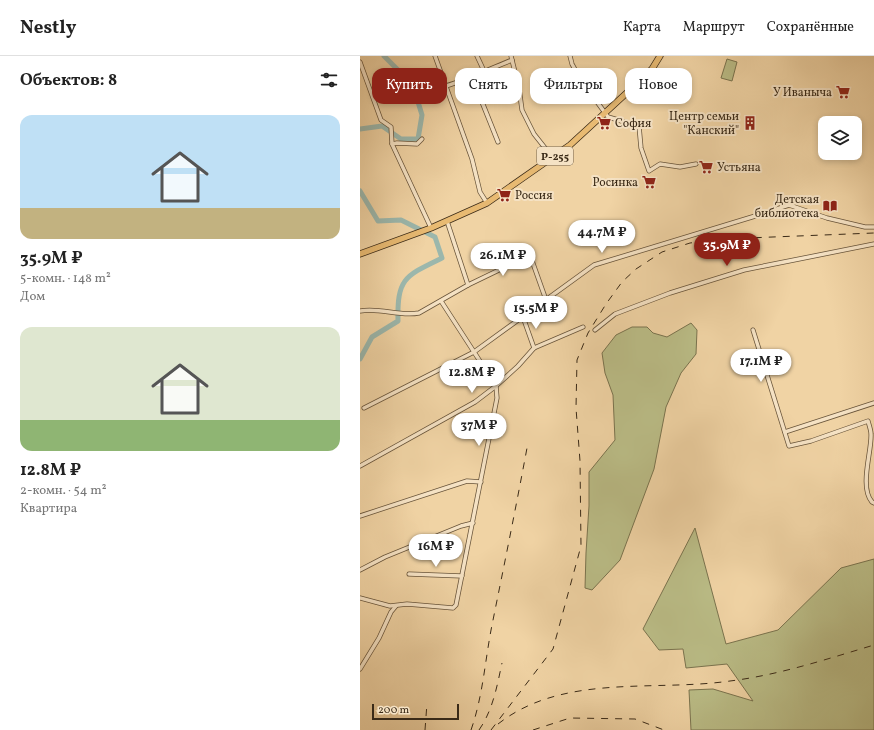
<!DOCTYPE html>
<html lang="ru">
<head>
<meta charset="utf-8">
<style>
  :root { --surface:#fff; --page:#f6f6f6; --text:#222; --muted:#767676; --line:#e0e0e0; --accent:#8f2418 }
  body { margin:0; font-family:Vollkorn,serif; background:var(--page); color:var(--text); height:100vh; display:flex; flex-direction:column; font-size:15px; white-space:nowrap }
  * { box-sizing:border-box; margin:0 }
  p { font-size:13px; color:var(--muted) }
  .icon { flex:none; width:22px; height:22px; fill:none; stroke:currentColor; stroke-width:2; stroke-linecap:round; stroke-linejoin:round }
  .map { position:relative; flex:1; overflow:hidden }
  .drawer { display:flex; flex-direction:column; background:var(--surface); width:360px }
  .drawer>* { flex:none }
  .hud { position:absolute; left:12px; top:12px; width:380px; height:36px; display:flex; gap:8px }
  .buttons { position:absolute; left:458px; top:60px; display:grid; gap:8px }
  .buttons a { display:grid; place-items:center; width:44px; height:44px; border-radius:8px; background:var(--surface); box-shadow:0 2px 6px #0003; font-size:20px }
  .scale { position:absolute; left:12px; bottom:10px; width:87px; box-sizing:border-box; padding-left:4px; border:2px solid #3a2a17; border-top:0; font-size:11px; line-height:14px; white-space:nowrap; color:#3a2a17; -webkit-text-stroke:3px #f5e2c4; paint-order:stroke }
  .price { position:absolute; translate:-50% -34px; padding:0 9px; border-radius:14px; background:#fff; color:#222; font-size:13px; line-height:26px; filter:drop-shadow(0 1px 2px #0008) }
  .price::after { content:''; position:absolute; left:50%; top:24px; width:12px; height:9px; margin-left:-6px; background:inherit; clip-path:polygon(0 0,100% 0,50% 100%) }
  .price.active { background:var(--accent); color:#fff }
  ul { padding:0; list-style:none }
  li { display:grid; align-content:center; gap:8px; height:212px; padding:0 20px }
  li span { display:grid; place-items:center; height:124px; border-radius:12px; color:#555 }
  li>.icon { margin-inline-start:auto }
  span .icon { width:72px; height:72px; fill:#fffc; stroke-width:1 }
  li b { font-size:17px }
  h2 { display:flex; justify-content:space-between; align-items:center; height:48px; padding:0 20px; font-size:17px }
  .pill { padding:0 14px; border-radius:12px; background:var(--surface); box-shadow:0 2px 6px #0003; font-size:14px; line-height:36px }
  .pill.active { background:var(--accent); color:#fff }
  header { display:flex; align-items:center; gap:24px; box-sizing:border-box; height:56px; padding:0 20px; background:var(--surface); border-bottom:1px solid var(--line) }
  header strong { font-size:19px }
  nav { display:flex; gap:22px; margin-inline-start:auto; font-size:14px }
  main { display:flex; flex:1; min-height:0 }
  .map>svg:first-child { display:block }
</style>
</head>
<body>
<header>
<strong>Nestly</strong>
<nav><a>Карта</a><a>Маршрут</a><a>Сохранённые</a></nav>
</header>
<main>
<section class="drawer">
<h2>Объектов: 8<svg class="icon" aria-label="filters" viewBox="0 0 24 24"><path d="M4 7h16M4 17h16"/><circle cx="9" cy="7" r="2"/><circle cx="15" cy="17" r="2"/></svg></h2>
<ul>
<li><span style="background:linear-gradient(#bfe0f5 75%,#c2b280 0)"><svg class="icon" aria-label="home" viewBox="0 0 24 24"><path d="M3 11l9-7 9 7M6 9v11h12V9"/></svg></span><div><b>35.9M ₽</b><p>5-комн. · 148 m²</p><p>Дом</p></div></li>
<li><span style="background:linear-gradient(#dfe7d0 75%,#8fb573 0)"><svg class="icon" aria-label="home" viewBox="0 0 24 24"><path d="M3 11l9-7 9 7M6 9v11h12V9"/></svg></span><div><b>12.8M ₽</b><p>2-комн. · 54 m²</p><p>Квартира</p></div></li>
</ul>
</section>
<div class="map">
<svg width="514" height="674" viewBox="0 0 514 674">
  <rect width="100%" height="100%" fill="#f0d3a4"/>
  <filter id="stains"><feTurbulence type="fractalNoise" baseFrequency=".005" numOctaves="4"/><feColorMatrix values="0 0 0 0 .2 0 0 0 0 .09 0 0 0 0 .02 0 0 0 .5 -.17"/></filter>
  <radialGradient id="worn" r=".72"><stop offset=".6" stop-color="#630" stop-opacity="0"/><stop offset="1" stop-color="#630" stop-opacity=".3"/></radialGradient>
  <g fill="#babc86" stroke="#7a734e">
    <polygon points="367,3 377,6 372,25 361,22"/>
    <polygon points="331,267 337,274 336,298 321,317 306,351 294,413 260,504 232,534 225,532 226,497 229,450 229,416 255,384 253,339 245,317 242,297 256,279 272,271 287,271 293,277 307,281"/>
    <polygon points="335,472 366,588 418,574 481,512 514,503 514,674 331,674 329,634 353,633 393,645 367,608 326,612 323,593 299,594 283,573"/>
  </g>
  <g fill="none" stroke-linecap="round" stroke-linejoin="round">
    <g stroke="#9bb7ac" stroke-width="5">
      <polyline points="0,73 22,70 41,83 58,83 62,59 51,23 42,18 24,0"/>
      <path d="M 0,135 L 18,165 L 41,164 L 75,181 L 82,202 C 45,220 37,222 38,265 L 12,281 L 0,303"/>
    </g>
    <defs>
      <g id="street">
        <polyline points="75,0 112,103 120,136 127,147"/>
        <polyline points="117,0 124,15"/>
        <polyline points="151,0 159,32 162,54 174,78 193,102"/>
        <polyline points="210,0 212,8 219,21 248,61 279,70 281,92 289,115 300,108 320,111 336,108"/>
        <polyline points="0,6 21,64 31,71 32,88"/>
        <polyline points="112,21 138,86"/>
        <path d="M 86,30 C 108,23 130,13 152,4"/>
        <polyline points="62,83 57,88 37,87 32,88 71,172"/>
        <polyline points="108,229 170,199 186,244"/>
        <path d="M 0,255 C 20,251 39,261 59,257 L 108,229 L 87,165"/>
        <polyline points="163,261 174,292"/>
        <polyline points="235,274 255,258 310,237 384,214 514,188"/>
        <path d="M 393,274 L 429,390 L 451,385 L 508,365 C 509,369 511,374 511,378 C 512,395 499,431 512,446 L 514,447"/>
        <polyline points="4,352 114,296 234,209 392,161 429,149 467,162 505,171 514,171"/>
        <polyline points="425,376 514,347"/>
        <polyline points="0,410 115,346 136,330 158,310 174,292 223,271"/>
        <polyline points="0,460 107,425 121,426"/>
        <polyline points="0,514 25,501 101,470 113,467"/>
        <polyline points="49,518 102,520"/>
        <polyline points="0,542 30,550 47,548 93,552 96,549 137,342 136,330 81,245"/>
        <polyline points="0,613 19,582 31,556 36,550"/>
      </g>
      <polyline id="primary" points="0,198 71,172 127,147 210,89 284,21 292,13 300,0"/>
    </defs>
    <use href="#street" stroke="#68543a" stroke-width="5"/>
    <use href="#primary" stroke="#3a2a17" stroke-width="7"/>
    <use href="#street" stroke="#f5e2c4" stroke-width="3.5"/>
    <use href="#primary" stroke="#e8ba72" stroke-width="5.5"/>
    <g stroke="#3a2a17" stroke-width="1" stroke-dasharray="7 7" stroke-linecap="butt">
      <path d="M 138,668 C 203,617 294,636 370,625 C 419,619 467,603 514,589"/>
      <polyline points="65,674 67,647"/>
      <path d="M 111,674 C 123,640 125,604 132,569 C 144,510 156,451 167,392"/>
      <path d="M 119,674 C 133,654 137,630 142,607"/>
      <polyline points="131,674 193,593 221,490 220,405 216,352 217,304 228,277 246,248 262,226 276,213 302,196 330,187 362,183 514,177"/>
      <polyline points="173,674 210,662 275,663 304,674"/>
    </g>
  </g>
  <defs>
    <symbol id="supermarket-bare" viewBox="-9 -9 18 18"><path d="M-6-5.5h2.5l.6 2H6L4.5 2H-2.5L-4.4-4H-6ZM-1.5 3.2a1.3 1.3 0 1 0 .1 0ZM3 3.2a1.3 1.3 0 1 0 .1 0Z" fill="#8f2418" stroke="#f5e2c4" stroke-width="2.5" paint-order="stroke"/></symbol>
    <symbol id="building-bare" viewBox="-9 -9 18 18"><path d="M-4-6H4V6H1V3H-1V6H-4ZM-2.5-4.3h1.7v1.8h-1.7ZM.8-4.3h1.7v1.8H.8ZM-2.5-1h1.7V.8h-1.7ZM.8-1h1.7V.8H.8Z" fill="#8f2418" stroke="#f5e2c4" stroke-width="2.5" paint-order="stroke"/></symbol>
    <symbol id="library-bare" viewBox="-9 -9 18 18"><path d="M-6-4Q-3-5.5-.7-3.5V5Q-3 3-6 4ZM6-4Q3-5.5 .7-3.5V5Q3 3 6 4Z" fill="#8f2418" stroke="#f5e2c4" stroke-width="2.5" paint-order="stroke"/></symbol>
  </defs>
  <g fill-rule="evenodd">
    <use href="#supermarket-bare" x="473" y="26" width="20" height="20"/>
    <use href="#supermarket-bare" x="234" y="57" width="20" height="20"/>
    <use href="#building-bare" x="380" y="57" width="20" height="20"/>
    <use href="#supermarket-bare" x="336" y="101" width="20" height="20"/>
    <use href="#supermarket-bare" x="279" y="116" width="20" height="20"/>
    <use href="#supermarket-bare" x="134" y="129" width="20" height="20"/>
    <use href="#library-bare" x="460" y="140" width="20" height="20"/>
  </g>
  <g text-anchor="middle" stroke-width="4" stroke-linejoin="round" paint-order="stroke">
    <rect fill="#f5e2c4" stroke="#72614b" stroke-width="1" x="177" y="91" width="36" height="18" rx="3"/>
    <g font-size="11" font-weight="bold" fill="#3a2a17">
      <text x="195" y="104">Р-255</text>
    </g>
    <g font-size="12" fill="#3a2a17" stroke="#f5e2c4" text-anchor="end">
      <text x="472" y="40">У Иваныча</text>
      <text x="379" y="64">Центр семьи<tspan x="379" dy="14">"Канский"</tspan></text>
      <text x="255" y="71" text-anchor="start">София</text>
      <text x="357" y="115" text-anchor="start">Устьяна</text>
      <text x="278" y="130">Росинка</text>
      <text x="155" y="143" text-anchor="start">Россия</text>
      <text x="459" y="147">Детская<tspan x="459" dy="14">библиотека</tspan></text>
    </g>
  </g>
  <rect width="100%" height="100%" filter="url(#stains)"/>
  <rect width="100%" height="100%" fill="url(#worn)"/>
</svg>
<div class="buttons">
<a><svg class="icon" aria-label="layers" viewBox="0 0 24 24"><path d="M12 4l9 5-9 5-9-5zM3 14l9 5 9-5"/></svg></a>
</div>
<div class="scale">200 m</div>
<b class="price" style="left:242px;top:198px">44.7M ₽</b>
<b class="price active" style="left:367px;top:211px">35.9M ₽</b>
<b class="price" style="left:143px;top:221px">26.1M ₽</b>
<b class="price" style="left:176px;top:274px">15.5M ₽</b>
<b class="price" style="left:401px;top:327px">17.1M ₽</b>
<b class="price" style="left:112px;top:338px">12.8M ₽</b>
<b class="price" style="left:119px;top:391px">37M ₽</b>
<b class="price" style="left:76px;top:512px">16M ₽</b>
<div class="hud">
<a class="pill active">Купить</a>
<a class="pill">Снять</a>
<a class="pill">Фильтры</a>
<a class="pill">Новое</a>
</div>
</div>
</main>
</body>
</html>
